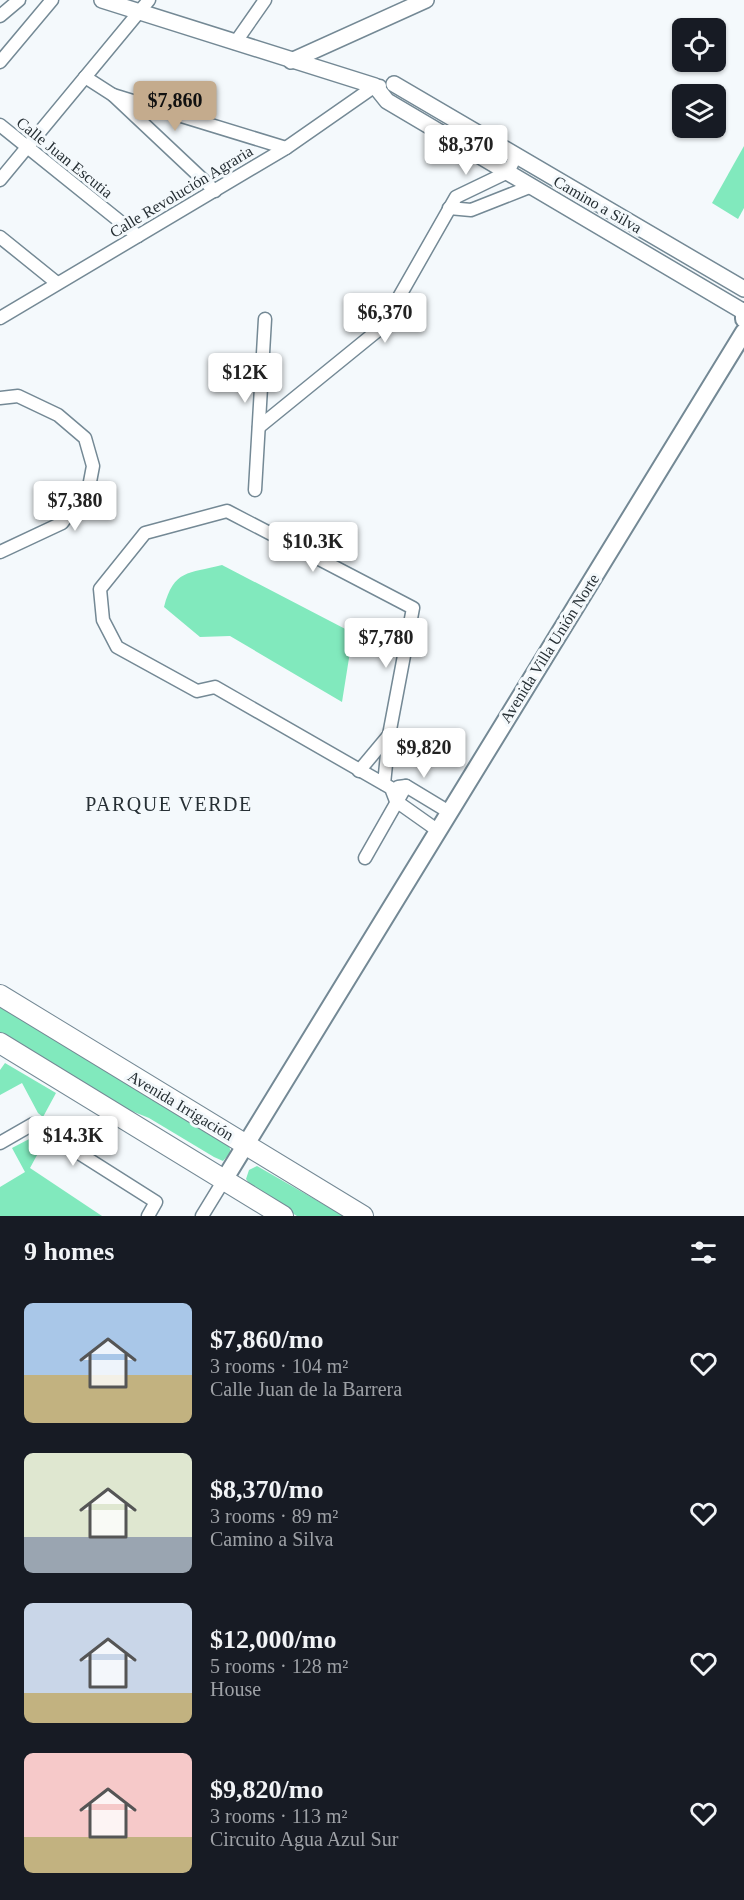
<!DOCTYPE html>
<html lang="en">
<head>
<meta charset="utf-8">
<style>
  :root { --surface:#171b24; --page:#242831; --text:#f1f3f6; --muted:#9ea1a6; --accent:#c4ab8d }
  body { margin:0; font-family:Georgia,serif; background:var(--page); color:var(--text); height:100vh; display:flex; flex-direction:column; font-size:22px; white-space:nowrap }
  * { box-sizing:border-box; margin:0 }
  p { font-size:20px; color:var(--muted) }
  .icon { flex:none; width:33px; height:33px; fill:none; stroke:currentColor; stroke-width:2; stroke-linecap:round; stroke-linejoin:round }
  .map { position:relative; height:1216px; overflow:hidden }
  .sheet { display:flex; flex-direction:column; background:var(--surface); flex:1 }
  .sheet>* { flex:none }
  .buttons { position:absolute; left:672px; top:18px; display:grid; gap:12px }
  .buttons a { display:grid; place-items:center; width:54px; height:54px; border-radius:9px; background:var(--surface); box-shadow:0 2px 4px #0004; font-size:30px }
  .price { position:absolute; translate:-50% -51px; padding:0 14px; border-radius:6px; background:#fff; color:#222; font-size:20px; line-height:39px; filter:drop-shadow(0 2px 3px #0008) }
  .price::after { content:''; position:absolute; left:50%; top:36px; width:18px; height:14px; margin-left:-9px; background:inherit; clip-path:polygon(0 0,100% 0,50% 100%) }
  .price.active { background:var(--accent); color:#111 }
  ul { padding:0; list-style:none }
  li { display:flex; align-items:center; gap:18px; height:150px; padding:0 24px }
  li span { display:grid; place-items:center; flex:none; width:168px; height:120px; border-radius:9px; color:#555 }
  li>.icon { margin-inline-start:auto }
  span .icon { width:72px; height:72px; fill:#fffc; stroke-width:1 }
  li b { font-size:26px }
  h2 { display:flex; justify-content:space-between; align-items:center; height:72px; padding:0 24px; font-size:26px }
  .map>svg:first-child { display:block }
</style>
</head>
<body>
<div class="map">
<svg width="744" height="1216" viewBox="0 0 744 1216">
  <rect width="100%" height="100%" fill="#f4f9fc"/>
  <g fill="#81e9bd">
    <polygon points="744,146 744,208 738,219 712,203"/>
    <path d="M 222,565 L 353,633 L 342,702 L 230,636 L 200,637 L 164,607 C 174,569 188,574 222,565 Z"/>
    <polygon points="0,1004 228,1143 231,1152 223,1161 214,1157 149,1118 119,1106 0,1034"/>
    <polygon points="5,1063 56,1093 43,1117 38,1113 22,1083 0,1095 0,1070"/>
    <polygon points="33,1137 43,1144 30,1168 102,1216 0,1216 0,1187 25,1172 12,1148"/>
    <polygon points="257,1166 344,1216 297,1216 254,1190 246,1179 249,1170"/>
  </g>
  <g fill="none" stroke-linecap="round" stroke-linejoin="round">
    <defs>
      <g id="minor">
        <polyline points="0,16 19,0"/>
        <polyline points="235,43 265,0"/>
        <polyline points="0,62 52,0"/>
        <polyline points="85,77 113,95 215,191"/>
        <polyline points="113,95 286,148"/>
        <polyline points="0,125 138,236"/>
        <polyline points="0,180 149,0"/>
        <polyline points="449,208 471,210 532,186"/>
        <polyline points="0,237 57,283"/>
        <polyline points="0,318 286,148 375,86 380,86"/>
        <polyline points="0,398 18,396 58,415 85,438 93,466 89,487 62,523 0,552"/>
        <polyline points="259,427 382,327 456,197 508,172 516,156"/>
        <polyline points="255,490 265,319"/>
        <polyline points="359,771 389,735"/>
        <polyline points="384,784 389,735 413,608 227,511 145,533 100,589 103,620 117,647 197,691 215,687 391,788 396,801 437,830"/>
        <polyline points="398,787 406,786 449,812"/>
        <polyline points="365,858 406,786"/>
        <polyline points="0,1143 33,1124 156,1202 148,1216"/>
        <polyline points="202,1216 224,1180"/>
      </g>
      <g id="tertiary">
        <polyline points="102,0 375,86 387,101 744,312"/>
        <polyline points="291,61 426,0"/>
        <polyline points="394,84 744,289"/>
      </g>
      <g id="secondary">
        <polyline points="744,311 744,319"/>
        <polyline points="224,1180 744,332"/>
      </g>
      <g id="primary">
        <polyline points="0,995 363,1216"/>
        <polyline points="0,1043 283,1216"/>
      </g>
    </defs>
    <use href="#minor" stroke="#748995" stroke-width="15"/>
    <use href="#tertiary" stroke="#748995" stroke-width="18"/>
    <use href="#secondary" stroke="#748995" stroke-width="20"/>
    <use href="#primary" stroke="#748995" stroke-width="22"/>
    <use href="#minor" stroke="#fff" stroke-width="12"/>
    <use href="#tertiary" stroke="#fff" stroke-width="15"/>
    <use href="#secondary" stroke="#fff" stroke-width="16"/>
    <use href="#primary" stroke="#fff" stroke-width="20"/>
  </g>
  <g text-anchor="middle" stroke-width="6" stroke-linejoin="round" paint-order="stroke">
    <g font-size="16" fill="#262f34" stroke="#f4f9fc">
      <text transform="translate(65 157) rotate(39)" y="6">Calle Juan Escutia</text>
      <text transform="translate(181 191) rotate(-31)" y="6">Calle Revolución Agraria</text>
      <text transform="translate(598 204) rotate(30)" y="6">Camino a Silva</text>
      <text transform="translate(549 648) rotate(-58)" y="6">Avenida Villa Unión Norte</text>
      <text transform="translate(181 1105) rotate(31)" y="6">Avenida Irrigación</text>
    </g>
    <g font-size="20" letter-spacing="1.5" fill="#262f34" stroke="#f4f9fc">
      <text x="169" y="811">PARQUE VERDE</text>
    </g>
  </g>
</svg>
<div class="buttons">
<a><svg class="icon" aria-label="locate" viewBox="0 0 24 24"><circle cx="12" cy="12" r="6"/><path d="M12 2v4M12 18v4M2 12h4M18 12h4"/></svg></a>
<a><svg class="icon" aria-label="layers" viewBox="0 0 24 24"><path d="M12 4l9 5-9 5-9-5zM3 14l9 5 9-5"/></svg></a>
</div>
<b class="price active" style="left:175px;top:132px">$7,860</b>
<b class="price" style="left:466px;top:176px">$8,370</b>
<b class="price" style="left:385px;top:344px">$6,370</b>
<b class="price" style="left:245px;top:404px">$12K</b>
<b class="price" style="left:75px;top:532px">$7,380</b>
<b class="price" style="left:313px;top:573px">$10.3K</b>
<b class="price" style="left:386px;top:669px">$7,780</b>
<b class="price" style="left:424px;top:779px">$9,820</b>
<b class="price" style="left:73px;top:1167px">$14.3K</b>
</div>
<section class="sheet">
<h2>9 homes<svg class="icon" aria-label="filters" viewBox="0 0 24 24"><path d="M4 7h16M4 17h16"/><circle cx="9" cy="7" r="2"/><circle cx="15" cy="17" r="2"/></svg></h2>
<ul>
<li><span style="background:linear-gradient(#a9c7e8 60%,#c2b280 0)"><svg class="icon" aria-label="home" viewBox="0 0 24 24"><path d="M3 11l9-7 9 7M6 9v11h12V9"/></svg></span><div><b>$7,860/mo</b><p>3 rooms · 104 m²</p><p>Calle Juan de la Barrera</p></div><svg class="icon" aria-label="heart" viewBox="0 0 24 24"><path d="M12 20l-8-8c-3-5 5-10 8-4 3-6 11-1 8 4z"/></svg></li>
<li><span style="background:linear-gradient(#dfe7d0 70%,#9aa5b1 0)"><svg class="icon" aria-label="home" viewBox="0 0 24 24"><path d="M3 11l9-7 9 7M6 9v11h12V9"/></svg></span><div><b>$8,370/mo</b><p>3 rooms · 89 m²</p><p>Camino a Silva</p></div><svg class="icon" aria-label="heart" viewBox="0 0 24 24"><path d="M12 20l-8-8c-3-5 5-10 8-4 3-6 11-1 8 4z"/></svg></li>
<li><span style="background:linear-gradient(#c9d6e8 75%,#c2b280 0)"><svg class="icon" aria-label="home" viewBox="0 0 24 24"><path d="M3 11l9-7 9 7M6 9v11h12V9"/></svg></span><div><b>$12,000/mo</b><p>5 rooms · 128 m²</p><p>House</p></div><svg class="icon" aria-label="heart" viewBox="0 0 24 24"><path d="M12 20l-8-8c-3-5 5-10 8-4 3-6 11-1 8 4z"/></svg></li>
<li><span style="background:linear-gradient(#f6c9c9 70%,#c2b280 0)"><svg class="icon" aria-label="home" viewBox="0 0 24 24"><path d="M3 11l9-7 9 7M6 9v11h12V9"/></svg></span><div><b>$9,820/mo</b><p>3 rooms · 113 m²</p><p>Circuito Agua Azul Sur</p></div><svg class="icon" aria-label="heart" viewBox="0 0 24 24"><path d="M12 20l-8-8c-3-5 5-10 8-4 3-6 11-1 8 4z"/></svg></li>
</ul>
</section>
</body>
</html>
